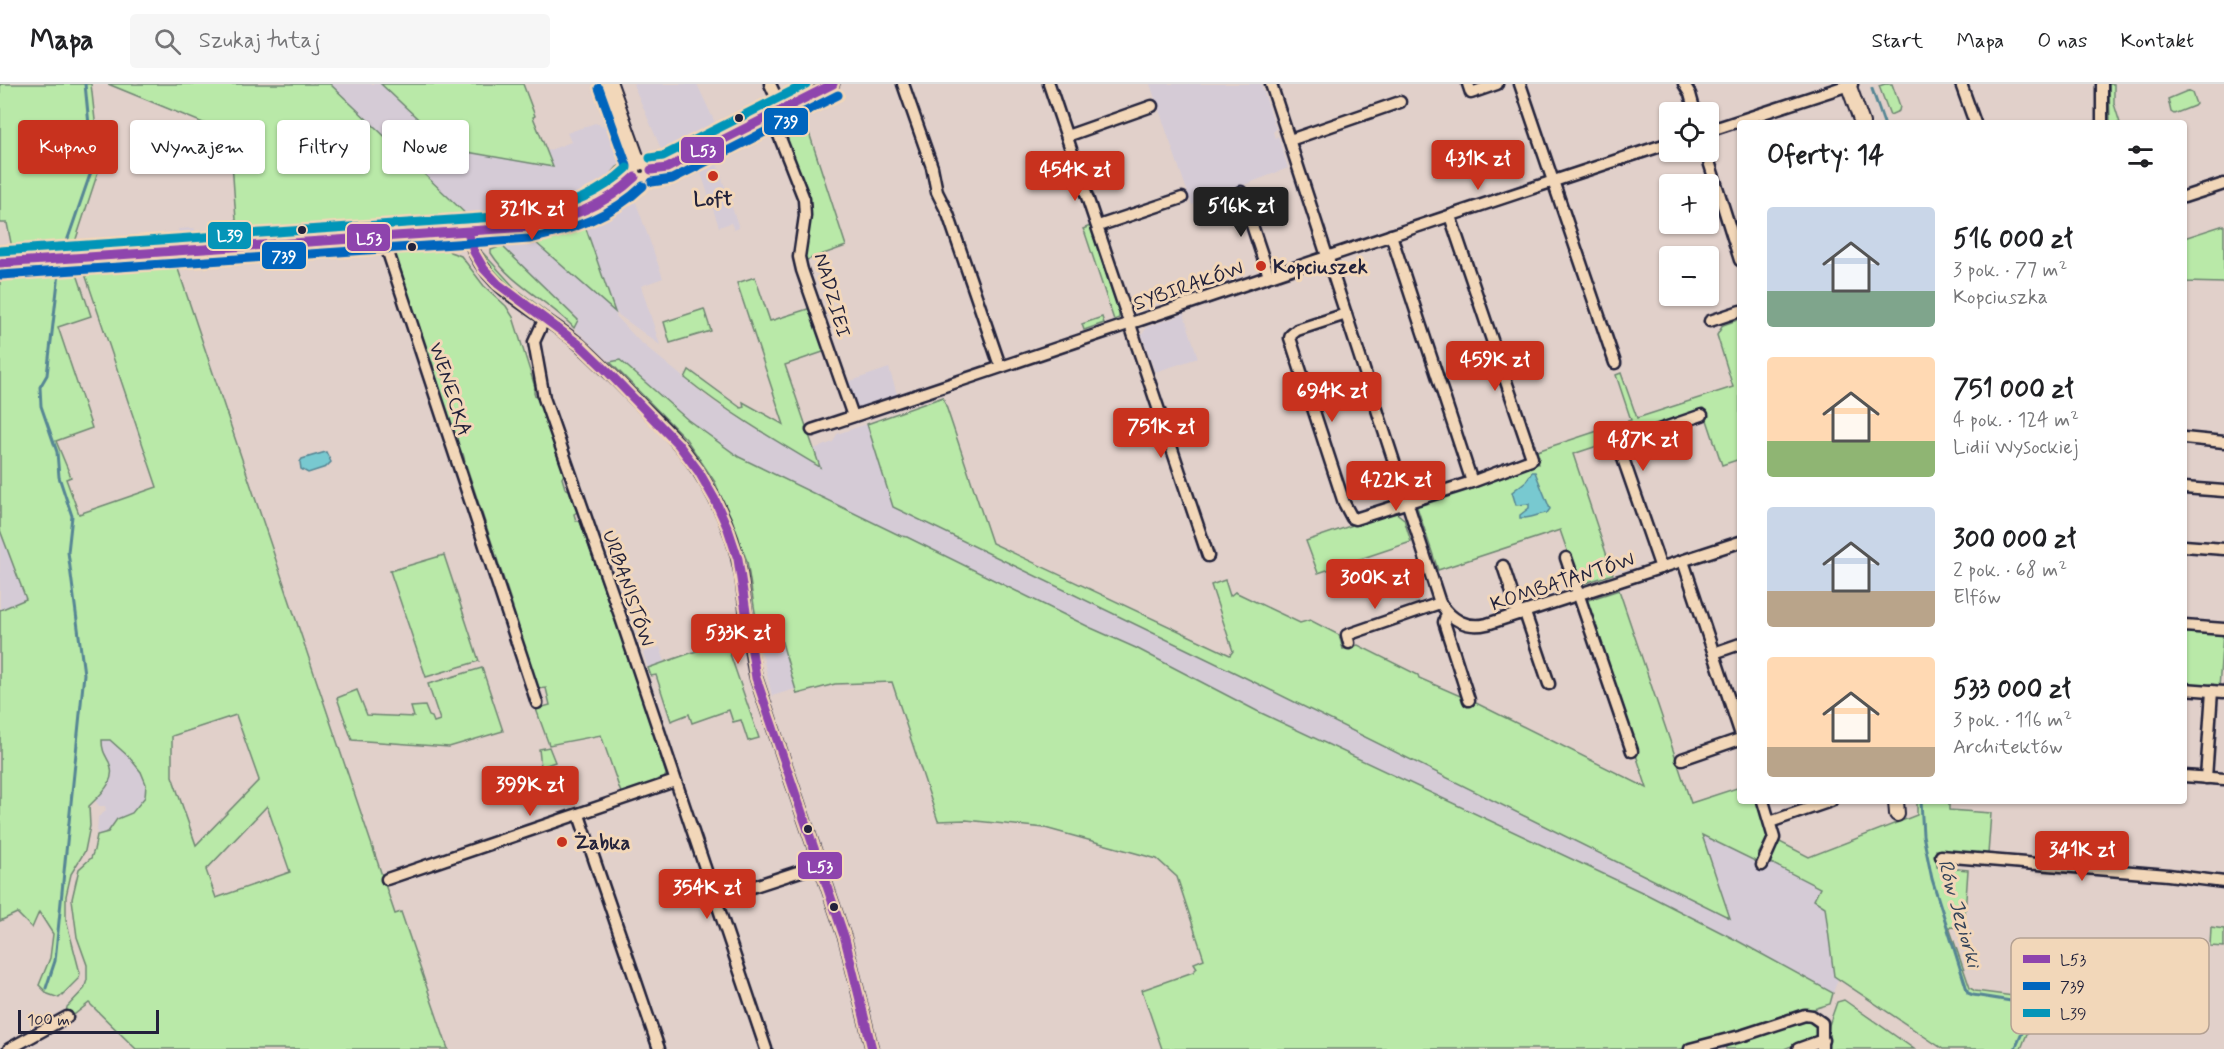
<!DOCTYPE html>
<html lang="pl">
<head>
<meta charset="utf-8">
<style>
  :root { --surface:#fff; --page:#f6f6f6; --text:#202124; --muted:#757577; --line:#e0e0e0; --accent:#c8321e }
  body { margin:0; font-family:Mynerve,sans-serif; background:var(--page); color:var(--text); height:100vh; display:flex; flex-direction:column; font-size:22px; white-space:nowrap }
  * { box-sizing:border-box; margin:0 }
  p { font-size:20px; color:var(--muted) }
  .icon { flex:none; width:33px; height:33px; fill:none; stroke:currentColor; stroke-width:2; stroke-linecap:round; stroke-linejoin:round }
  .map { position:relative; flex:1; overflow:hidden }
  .side { position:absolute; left:1737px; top:36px; width:450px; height:684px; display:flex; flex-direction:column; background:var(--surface); border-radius:6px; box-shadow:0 2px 4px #0004 }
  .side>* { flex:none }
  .banner { position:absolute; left:18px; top:36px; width:570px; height:54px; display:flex; gap:12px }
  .tools { position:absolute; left:1659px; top:18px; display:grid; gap:12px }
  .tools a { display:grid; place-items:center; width:60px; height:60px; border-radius:6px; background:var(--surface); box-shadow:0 2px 4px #0004; font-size:30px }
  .scale { position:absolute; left:18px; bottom:15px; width:141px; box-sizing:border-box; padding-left:6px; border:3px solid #22223b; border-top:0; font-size:16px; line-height:21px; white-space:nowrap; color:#22223b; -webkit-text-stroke:4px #f2d7b9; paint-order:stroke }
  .price { position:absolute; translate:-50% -51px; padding:0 14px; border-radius:6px; background:var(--accent); color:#fff; font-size:20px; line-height:39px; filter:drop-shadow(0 2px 3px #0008) }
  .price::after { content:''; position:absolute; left:50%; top:36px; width:18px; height:14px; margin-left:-9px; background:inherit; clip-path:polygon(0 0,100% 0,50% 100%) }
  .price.active { background:#222; color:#fff }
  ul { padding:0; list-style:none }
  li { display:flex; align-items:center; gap:18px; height:150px; padding:0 30px }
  li span { display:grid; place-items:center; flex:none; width:168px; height:120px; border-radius:6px; color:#555 }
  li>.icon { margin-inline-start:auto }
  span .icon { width:72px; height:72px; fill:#fffc; stroke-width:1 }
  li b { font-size:26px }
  h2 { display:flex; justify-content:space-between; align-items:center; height:72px; padding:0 30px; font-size:26px }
  .chip { padding:0 21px; border-radius:6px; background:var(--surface); box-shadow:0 2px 4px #0004; font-size:21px; line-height:54px }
  .chip.active { background:var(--accent); color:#fff }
  header { display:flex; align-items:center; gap:36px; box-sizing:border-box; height:84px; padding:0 30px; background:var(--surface); border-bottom:2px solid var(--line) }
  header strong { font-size:28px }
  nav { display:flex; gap:33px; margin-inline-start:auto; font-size:21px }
  .search { width:420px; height:54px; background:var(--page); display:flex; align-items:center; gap:15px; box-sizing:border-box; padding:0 21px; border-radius:6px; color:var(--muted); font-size:22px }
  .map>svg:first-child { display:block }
</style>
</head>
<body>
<header>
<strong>Mapa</strong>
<div class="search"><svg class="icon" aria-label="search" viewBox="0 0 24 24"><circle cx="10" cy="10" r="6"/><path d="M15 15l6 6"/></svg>Szukaj tutaj</div>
<nav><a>Start</a><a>Mapa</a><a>O nas</a><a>Kontakt</a></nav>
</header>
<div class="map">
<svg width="2224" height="965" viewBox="0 0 2224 965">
  <rect width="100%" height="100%" fill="#e1d0ca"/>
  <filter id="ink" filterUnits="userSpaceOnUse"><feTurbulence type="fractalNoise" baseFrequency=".0167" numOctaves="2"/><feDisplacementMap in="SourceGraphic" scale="12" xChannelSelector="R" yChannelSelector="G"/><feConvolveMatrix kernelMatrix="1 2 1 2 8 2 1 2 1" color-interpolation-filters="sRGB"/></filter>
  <g filter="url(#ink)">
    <g fill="#d5cbd6">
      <polygon points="330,0 381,0 450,65 553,83 547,67 571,58 567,49 595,39 609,44 621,81 595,108 595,110 584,116 583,113 534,130 538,134 491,134 478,136 477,133 469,133"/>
      <polygon points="633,0 697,0 718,45 712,51 665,74"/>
      <polygon points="1150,0 1261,0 1276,45 1273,48 1275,54 1278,52 1288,84 1192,121"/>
      <polygon points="715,74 739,144 734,146 731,139 719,143 699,83"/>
      <polygon points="634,113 663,194 641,202 660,261 616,229 616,232 638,256 707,313 754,344 819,382 814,365 833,358 837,350 867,340 893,423 1244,593 1729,834 1702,751 1758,779 1762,774 1820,804 1825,823 1834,892 1838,895 1833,909 1736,856 1646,810 1257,627 1136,564 1091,544 908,453 901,452 739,373 688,336 621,277 610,278 574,244 578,236 502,162 512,154 532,153 535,158 607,126 614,123 615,125 621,123 621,120"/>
      <polygon points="194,144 197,148 198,153 179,154 178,145"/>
      <polygon points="1184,230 1198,274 1155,288 1142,251 1147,243"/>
      <polygon points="889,284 897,310 854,325 845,299"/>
      <polygon points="0,446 26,515 0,526"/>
      <polygon points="781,555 795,605 772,612 760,560"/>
      <polygon points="660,563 665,578 648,584 643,569"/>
      <polygon points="102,656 110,656 129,673 141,688 146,700 145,713 132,729 117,735 108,748 97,751 98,733 106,727 105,722 99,722 95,716 108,700 112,691 108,676 102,667"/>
    </g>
    <g fill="#b9e9a8" stroke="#6e8672" stroke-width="1.5" fill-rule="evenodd">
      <polygon points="0,0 91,0 100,82 74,161 12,164 7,139 0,139"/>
      <polygon points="108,0 330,0 469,133 469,139 237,150 230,50"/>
      <polygon points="381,0 523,0 535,32 533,33 553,83 450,65"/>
      <polygon points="1885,0 1892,0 1900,22 1899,27 1890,31 1879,2"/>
      <polygon points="2109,0 2114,0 2114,20 2120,39 2110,39"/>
      <polygon points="2187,7 2192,9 2196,20 2194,22 2174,30 2171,28 2168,15"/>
      <polygon points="803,30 846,162 804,177 809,117 778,43"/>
      <path d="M 617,42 C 622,58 634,83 620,97 L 613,94 L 612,97 L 618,98 L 595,110 L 595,108 L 617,83 L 621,81 L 609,43 Z"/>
      <polygon points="583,136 615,228 535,158"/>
      <polygon points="2224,141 2224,199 2184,198 2184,154"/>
      <polygon points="1090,142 1119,227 1119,234 1114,236 1085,149 1083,145"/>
      <path d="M 434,158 L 442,158 L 450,168 L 461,172 L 484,202 L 506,222 L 513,233 L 535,303 C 533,309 534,312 539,316 L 564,390 L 562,394 L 565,404 L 569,406 L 577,428 L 574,430 L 576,437 L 580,437 L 652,641 L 651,643 L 666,690 L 664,695 L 621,709 L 601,651 L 549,661 L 536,625 L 550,621 L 546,604 L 537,605 L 507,525 L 513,523 L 466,381 L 463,382 L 462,379 L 465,377 L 463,370 L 459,368 L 438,306 L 440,305 L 435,290 L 433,291 L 430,285 L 434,284 L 432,278 L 428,278 L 391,167 L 436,165 Z"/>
      <path d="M 502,162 L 578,236 L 574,244 C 548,216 512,202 491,169 L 491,166 Z"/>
      <path d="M 480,169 L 483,169 L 514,203 L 560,238 C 528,220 502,199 480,169 Z"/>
      <path d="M 175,176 L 395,830 L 401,828 L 448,965 L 136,965 L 89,919 L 65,938 L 67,923 L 84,905 L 87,896 L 87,881 L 77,853 L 72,815 L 79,785 L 91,774 L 94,766 L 97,751 L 108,748 L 117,735 L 132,729 L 145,713 L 146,700 L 141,688 L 129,673 L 110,656 L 102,656 C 102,666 104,669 109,678 C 118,696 101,710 89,722 L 90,742 L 85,767 L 71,790 L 66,812 L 66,836 L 80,889 L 79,894 L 59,914 L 48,910 L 39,901 L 50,874 L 53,850 L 39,828 L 32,844 L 17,829 L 0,837 L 0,526 L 26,515 L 0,446 L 0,189 L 75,184 L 91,232 L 58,243 L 92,344 L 56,357 L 71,393 L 66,395 L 79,430 L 157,403 L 83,184 ZM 236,631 L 259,696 L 196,761 L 172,692 L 172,652 ZM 267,722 L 290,788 L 216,814 L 206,786 Z"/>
      <path d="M 755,193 L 770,237 L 811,224 L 826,267 L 785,281 L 820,383 C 773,355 727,328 685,294 L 689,286 L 741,324 L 744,323 L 743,318 L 784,341 L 737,199 Z"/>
      <polygon points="704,225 711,247 670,259 664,238"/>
      <polygon points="1102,233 1104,239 1084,246 1082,240"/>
      <polygon points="1740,235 1740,375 1722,381 1704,327 1573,370 1613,490 1579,501 1560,446 1438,486 1416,420 1538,380 1534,368 1631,336 1616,291 1621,289 1637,334 1733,303 1717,251 1723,241"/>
      <polygon points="620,276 688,336 739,373 901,452 907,453 1091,544 1136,564 1257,627 1646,810 1736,856 1833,909 1830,920 1682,965 1162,965 1142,906 1193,888 1197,884 1194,879 1204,875 1177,793 1157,775 1045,744 966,736 938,737 892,598 835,600 797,610 781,555 760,560 747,477 715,398 686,355 610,278"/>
      <polygon points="943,313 992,459 1230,571 1233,567 1211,501 1225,496 1230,512 1235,508 1300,539 1310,536 1339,551 1343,565 1358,561 1418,591 1419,594 1474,618 1647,704 1585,517 1619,506 1691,719 1740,703 1740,717 1758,717 1769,750 1758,771 1762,774 1759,779 1702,751 1730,834 1244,593 893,423 867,340"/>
      <polygon points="1394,427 1404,435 1411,458 1318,489 1306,457"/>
      <polygon points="444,471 479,577 426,593 390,487"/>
      <polygon points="720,540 726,540 728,564 759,654 748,657 741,636 733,638 729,626 692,639 689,630 671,637 656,591 651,592 648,584 725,557"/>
      <polygon points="2184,547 2223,550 2219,604 2184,601"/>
      <polygon points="482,584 503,647 449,663 352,656 337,614 357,606 367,631 414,633 411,623 425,622 429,632 432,633 434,638 440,636 428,600"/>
      <polygon points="549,663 555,678 541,683 539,665"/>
      <polygon points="1917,717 1949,717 1949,726 1991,729 1988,770 1936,766 1937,783 1968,786 1964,844 1949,843 1970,904 1975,907 2029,914 2039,919 2021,965 1943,965 1834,892 1825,823 1814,816 1820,804 1769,778 1778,757 1809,773 1917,731"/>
      <polygon points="2211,843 2224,845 2224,863 2210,862"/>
      <polygon points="1844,916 1914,965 1826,965 1829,941 1837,918"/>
      <polygon points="1804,935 1817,940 1818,952 1784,965 1726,965 1725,959"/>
    </g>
    <g fill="#78c9d0" stroke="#568694" stroke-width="1.5">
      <polygon points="326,368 331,378 326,383 308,389 301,385 300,378 302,375"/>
      <path d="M 1532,388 L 1535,388 L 1550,425 L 1547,429 C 1538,430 1529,435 1520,434 L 1520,431 L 1529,424 L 1529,420 L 1516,421 L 1512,408 L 1526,397 Z"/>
    </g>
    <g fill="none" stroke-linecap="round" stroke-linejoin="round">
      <g stroke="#568694" stroke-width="3">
        <polyline points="1872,5 1884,39"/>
        <polyline points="66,160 93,82 85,0"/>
        <polyline points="1921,717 1923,751 1932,795 1968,909 1973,911 2030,920 2033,924 2015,965"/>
        <polyline points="46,904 55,877 84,590 68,468 72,432 59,393 57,368 41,322 40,303 47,291 59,189"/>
      </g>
      <defs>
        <g id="minor">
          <polyline points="770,0 782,26"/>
          <polyline points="903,0 932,83 937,108 948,130 998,276"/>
          <polyline points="1049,0 1208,472"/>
          <path d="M 1271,0 L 1440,519 C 1452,536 1466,545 1487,540 L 1740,458"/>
          <polyline points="1468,0 1471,9 1497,0"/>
          <polyline points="1520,0 1615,279"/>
          <polyline points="1684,0 1690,10 1695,28"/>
          <polyline points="1961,0 1975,39"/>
          <polyline points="2102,0 2102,39"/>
          <polyline points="771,31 804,115 805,132 799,173 802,186 853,332"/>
          <polyline points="1708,47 1852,0"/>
          <polyline points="1067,52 1152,22"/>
          <polyline points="1290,56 1400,18"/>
          <polyline points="1706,68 1740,176"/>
          <polyline points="651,86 667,84 833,0"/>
          <polyline points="1241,108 1269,192"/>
          <polyline points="2184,113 2224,100"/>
          <polyline points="1098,142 1182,114"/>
          <path d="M 468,148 C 478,205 541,227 580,261 C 600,279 619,299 638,318 C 656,336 676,354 690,375 C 715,410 734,449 741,491 C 746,525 748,560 756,594 L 845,855 L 872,965"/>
          <polyline points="1391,151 1472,398"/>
          <polyline points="383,153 537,619"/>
          <path d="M 0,179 L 527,143 C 562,137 611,120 635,93"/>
          <polyline points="1346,230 1297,246 1291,251 1290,254 1344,419 1352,434 1355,435 1472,398 1531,376 1532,374 1450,132"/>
          <polyline points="544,236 534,258 544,314 621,534 766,965"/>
          <polyline points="1710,237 1740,227"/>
          <path d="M 812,346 C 1098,252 1382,152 1670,59"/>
          <polyline points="2184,354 2224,358"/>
          <polyline points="2184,404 2224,407"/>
          <polyline points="2184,462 2224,465"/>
          <polyline points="1566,474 1632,667"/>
          <polyline points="1683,477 1740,648"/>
          <polyline points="1503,482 1519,530"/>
          <polyline points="1661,484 1618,360 1702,331"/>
          <polyline points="1447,529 1444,538 1469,616"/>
          <polyline points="1525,529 1549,600"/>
          <polyline points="2184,542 2224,545"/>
          <polyline points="1349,559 1347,551 1440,519"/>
          <polyline points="1714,569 1740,560"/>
          <polyline points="2184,605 2224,608"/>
          <polyline points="1682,675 1740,655"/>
          <polyline points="2184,692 2224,695"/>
          <polyline points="2206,694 2212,607"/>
          <polyline points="579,731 659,965"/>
          <polyline points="1770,738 1831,717"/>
          <polyline points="1941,772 2168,791 2224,798"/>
          <polyline points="1762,781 1774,754 1763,717"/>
          <polyline points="387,795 675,697"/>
          <polyline points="715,815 819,781"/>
          <polyline points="9,965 67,933"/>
          <polyline points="1690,965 1744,951 1805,931 1812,932 1822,939 1822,965"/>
          <polyline points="1798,965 1823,956"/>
        </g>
        <g id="tertiary">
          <polyline points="610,0 638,78"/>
          <polyline points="1848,0 1862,39"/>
          <circle cx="642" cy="87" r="9"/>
          <polyline points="1896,717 1897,730"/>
        </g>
      </defs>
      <use href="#minor" stroke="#22223b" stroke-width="15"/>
      <use href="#tertiary" stroke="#22223b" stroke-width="18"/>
      <use href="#minor" stroke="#f2d7b9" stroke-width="10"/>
      <use href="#tertiary" stroke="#f2d7b9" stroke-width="14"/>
      <defs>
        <g id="bus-1">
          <polyline points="651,86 667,84 833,0"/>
          <polyline points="468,148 474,168 484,185 498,200 580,261 609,289 678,360 699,388 715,416 728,445 738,475 756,594 845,855 872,965"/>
          <path d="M 0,179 L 527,143 C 567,135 605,122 635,93"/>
        </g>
        <g id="bus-2">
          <polyline points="599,4 627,82"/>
          <polyline points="652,98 672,95 838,11"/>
          <path d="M 1,191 L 529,155 C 572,146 612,132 643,102"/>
        </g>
        <g id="bus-3">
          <polyline points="650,74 663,72 806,0"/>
          <path d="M 0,167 L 525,131 C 563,124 599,111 627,84"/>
        </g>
      </defs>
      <use href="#bus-1" stroke="#f2d7b9" stroke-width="14"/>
      <use href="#bus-2" stroke="#f2d7b9" stroke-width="14"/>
      <use href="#bus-3" stroke="#f2d7b9" stroke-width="14"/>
      <use href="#bus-1" stroke="#8e44ad" stroke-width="9"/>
      <use href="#bus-2" stroke="#0065bd" stroke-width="9"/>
      <use href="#bus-3" stroke="#0595b8" stroke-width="9"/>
    </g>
  </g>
  <g fill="#22223b" stroke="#f2d7b9" stroke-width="2">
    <circle cx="739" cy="34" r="5"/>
    <circle cx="302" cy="146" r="5"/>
    <circle cx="412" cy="163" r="5"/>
    <circle cx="808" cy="745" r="5"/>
    <circle cx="834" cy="823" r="5"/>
  </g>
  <g fill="#c8321e" stroke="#f2d7b9" stroke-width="2">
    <circle cx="713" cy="92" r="6"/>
    <circle cx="1261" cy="182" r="6"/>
    <circle cx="562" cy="758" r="6"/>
  </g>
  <g text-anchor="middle" stroke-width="6" stroke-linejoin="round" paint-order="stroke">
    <g font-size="20" font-weight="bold" fill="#22223b" stroke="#f2d7b9" text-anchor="start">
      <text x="713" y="121" text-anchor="middle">Loft</text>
      <text x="1273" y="189">Kopciuszek</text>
      <text x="574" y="765">Żabka</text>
    </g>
    <g font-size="20" fill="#22223b" stroke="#f2d7b9">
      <text transform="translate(1188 201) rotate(-19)" y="7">SYBIRAKÓW</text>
      <text transform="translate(833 211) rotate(74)" y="7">NADZIEI</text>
      <text transform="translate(451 305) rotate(72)" y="7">WENECKA</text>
      <text transform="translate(1562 497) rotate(-18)" y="7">KOMBATANTÓW</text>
      <text transform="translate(629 504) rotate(71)" y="7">URBANISTÓW</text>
    </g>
    <g font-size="21" font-style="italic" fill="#334359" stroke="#f2d7b9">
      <text transform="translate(1960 829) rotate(74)" y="7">Rów Jeziorki</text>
    </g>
  </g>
  <rect x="2011" y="854" width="198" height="96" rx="9" fill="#f2d7b9" stroke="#b4a193" stroke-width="1.5"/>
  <rect x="2023" y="871" width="27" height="8" fill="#8e44ad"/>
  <rect x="2023" y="898" width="27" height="8" fill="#0065bd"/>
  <rect x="2023" y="925" width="27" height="8" fill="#0595b8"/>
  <g font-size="16" fill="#22223b">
    <text x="2060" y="881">L53</text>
    <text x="2060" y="908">739</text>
    <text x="2060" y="935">L39</text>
  </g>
  <g stroke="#f2d7b9" stroke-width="2">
    <rect x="763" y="23" width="46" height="29" rx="6" fill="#0065bd"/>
    <rect x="680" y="52" width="45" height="28" rx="6" fill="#8e44ad"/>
    <rect x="207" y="137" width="45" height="29" rx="6" fill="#0595b8"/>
    <rect x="346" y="139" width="45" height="29" rx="6" fill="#8e44ad"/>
    <rect x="261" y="157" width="46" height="29" rx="6" fill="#0065bd"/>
    <rect x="797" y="767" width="46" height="29" rx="6" fill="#8e44ad"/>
  </g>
  <g font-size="16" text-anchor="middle" font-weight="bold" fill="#fff">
    <text x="786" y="43">739</text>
    <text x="703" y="72">L53</text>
    <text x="230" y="157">L39</text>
    <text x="369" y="160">L53</text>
    <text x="284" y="178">739</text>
    <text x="820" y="788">L53</text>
  </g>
</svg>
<div class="tools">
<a><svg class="icon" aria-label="locate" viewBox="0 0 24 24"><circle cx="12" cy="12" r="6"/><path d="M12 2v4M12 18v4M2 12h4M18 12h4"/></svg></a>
<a>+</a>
<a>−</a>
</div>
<div class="scale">100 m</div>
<b class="price" style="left:1478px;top:107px">431K zł</b>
<b class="price" style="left:1075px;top:118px">454K zł</b>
<b class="price active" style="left:1241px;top:154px">516K zł</b>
<b class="price" style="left:532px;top:157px">321K zł</b>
<b class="price" style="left:1495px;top:308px">459K zł</b>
<b class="price" style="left:1332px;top:339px">694K zł</b>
<b class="price" style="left:1161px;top:375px">751K zł</b>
<b class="price" style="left:1643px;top:388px">487K zł</b>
<b class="price" style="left:1396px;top:428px">422K zł</b>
<b class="price" style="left:1375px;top:526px">300K zł</b>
<b class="price" style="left:738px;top:581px">533K zł</b>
<b class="price" style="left:530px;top:733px">399K zł</b>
<b class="price" style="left:2082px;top:798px">341K zł</b>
<b class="price" style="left:707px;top:836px">354K zł</b>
<div class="banner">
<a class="chip active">Kupno</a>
<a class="chip">Wynajem</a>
<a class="chip">Filtry</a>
<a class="chip">Nowe</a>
</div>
<section class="side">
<h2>Oferty: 14<svg class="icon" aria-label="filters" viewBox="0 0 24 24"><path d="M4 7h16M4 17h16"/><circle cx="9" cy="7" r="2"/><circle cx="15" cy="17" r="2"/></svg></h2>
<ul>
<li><span style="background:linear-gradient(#c9d6e8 70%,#7fa58c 0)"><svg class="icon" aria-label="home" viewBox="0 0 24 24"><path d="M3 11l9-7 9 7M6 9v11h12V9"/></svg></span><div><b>516 000 zł</b><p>3 pok. · 77 m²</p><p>Kopciuszka</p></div></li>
<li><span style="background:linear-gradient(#ffd9b3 70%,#8fb573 0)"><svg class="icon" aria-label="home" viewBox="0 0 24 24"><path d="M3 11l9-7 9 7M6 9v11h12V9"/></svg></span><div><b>751 000 zł</b><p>4 pok. · 124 m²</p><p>Lidii Wysockiej</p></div></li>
<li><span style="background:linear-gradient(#c9d6e8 70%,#b9a48a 0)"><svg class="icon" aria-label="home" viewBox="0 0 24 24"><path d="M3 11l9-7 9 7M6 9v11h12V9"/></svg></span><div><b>300 000 zł</b><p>2 pok. · 68 m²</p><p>Elfów</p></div></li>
<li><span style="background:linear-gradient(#ffd9b3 75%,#b9a48a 0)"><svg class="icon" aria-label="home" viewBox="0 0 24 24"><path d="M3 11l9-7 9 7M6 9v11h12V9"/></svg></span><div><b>533 000 zł</b><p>3 pok. · 116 m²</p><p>Architektów</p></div></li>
</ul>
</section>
</div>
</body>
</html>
